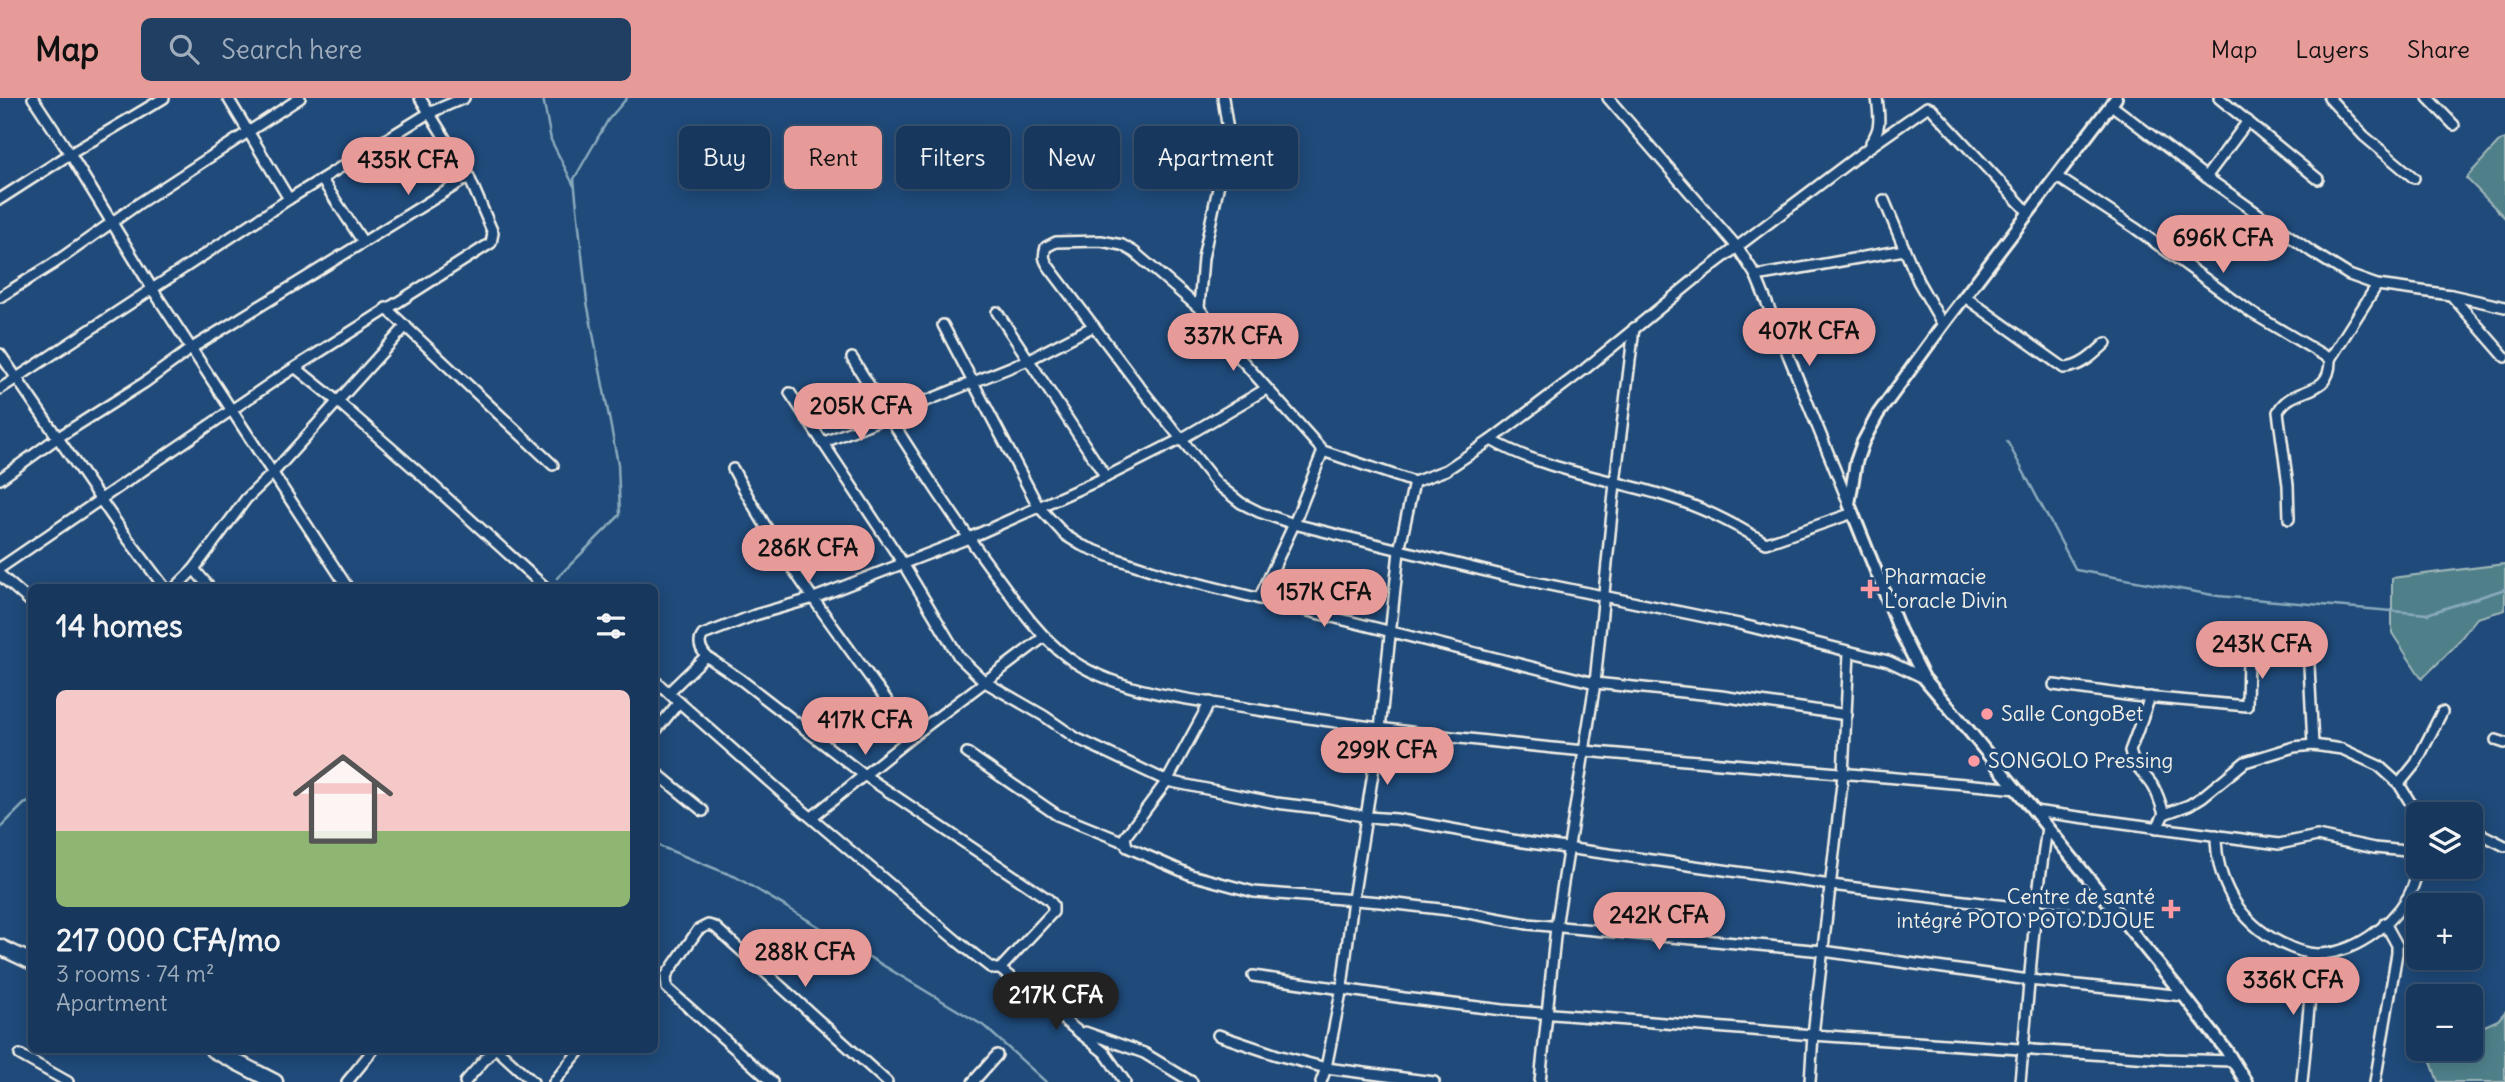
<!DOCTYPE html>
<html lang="en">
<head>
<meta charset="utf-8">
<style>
  :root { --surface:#17385c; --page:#203f62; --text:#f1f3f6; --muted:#9eacbb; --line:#365272; --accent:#e69b98 }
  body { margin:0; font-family:Delius,sans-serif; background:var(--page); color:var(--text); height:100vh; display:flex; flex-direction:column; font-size:26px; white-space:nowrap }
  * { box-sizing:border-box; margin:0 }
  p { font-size:23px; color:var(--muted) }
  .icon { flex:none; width:38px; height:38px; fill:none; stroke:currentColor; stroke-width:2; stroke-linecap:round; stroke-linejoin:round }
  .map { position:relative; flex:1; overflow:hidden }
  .details { position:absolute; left:28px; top:486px; width:630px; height:469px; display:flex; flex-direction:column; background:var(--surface); border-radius:10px; box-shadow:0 4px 18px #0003,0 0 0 2px var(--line) }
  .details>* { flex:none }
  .hud { position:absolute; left:679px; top:28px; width:665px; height:63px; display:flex; gap:14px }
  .controls { position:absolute; left:2406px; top:704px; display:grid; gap:14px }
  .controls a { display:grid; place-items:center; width:77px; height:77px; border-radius:10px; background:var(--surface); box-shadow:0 4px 18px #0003,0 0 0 2px var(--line); font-size:35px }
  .price { position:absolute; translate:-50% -60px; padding:0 16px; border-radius:24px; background:var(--accent); color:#111; font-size:23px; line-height:46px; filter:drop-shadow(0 2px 4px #0008) }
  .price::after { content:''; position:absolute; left:50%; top:42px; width:21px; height:16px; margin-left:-10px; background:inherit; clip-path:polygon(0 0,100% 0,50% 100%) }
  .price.active { background:#222; color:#fff }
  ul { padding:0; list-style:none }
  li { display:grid; align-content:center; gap:14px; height:371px; padding:0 28px }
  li+li { border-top:2px solid var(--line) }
  li span { display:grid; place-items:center; height:217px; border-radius:10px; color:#555 }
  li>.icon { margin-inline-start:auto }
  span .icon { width:126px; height:126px; fill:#fffc; stroke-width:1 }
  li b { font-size:30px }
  h2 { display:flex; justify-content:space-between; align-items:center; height:84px; padding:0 28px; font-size:30px }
  .chip { padding:0 24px; border-radius:10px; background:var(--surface); box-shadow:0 4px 18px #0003,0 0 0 2px var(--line); font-size:24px; line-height:63px }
  .chip.active { background:var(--accent); color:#111 }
  header { display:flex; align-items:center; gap:42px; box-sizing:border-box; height:98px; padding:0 35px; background:var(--accent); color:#111 }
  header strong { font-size:33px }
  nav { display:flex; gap:38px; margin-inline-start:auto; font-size:24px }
  .search { width:490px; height:63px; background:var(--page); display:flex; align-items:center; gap:18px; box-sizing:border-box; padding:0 24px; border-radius:10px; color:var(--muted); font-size:26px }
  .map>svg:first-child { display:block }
</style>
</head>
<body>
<header>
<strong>Map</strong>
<div class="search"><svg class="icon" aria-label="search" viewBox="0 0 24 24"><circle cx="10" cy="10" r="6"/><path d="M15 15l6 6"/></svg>Search here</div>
<nav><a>Map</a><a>Layers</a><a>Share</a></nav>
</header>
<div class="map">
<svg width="2505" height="984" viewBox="0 0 2505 984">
  <rect width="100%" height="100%" fill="#1f4a7a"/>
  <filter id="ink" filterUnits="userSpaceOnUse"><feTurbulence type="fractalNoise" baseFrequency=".0143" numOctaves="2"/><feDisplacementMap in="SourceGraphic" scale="14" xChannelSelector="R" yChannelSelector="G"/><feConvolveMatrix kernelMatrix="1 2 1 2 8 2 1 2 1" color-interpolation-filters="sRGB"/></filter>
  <g filter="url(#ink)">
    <g fill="#4f808a" stroke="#a2b8b9" stroke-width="2">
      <polygon points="2505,41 2505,120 2466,80 2498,45"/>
      <polygon points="2505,466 2505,512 2477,520 2453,550 2422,581 2392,535 2392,480"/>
      <polygon points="2505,914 2505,984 2438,984 2429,958 2440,950 2471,950 2471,934 2498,922"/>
    </g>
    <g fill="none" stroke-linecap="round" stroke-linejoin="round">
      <g stroke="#8aaabc" stroke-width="2.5">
        <polyline points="543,0 551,42 574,88"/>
        <polyline points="2007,343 2076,472 2218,498 2427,516 2505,491"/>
        <polyline points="557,480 620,417 618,366 587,204 574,81 608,22 627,0"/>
        <polyline points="0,730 24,706 32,703"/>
        <polyline points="654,746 736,779 984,928 1046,984"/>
      </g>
      <defs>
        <g id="minor">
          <polyline points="33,0 70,56 153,192 348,490"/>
          <polyline points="228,0 289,101"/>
          <polyline points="1608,0 1738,150 1756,178 1849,406"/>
          <polyline points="2219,0 2318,81"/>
          <polyline points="2329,0 2364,38 2414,80"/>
          <polyline points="2428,0 2454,27"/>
          <polyline points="2110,6 2206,79 2312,154 2349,177 2377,187 2451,197 2505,209"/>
          <path d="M 1871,44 C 1882,30 1879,17 1877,0"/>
          <polyline points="2056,78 2135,130 2252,215 2330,261 2377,187"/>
          <polyline points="2206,79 2248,23"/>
          <polyline points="322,82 363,144"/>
          <polyline points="0,101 70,56 164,0"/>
          <polyline points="1884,102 1918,183 1943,227"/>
          <polyline points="1756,178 1904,152"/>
          <polyline points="2451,197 2505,259"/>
          <polyline points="0,199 53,166 138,106 300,0"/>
          <path d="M 1965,199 L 2064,270 C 2082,269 2094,256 2106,245"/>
          <polyline points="386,210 553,367"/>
          <polyline points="1199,210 1203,160 1229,39 1223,0"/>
          <polyline points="997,214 1106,379 1181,341 1266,291"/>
          <polyline points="943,227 1038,408 1065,437 1081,447 1114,460 1169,478 1595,585 1721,598 1847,617"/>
          <polyline points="0,256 125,437 165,490"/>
          <path d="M 852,260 C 897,332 942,404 992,472 C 1015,502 1036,535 1066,558 C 1115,596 1198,602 1258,612 C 1509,654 1764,666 2017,691"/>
          <polyline points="296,270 337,303 416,372 546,490"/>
          <polyline points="0,291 289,101 429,15 464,0"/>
          <polyline points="790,295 902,464 959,559 985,584 1044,618 1076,640 1167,683 1276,705 1327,711 1367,719 1396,721 1523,744 1831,787 2122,822"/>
          <path d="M 1491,342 C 1540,370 1604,380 1659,396 C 1700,408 1729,423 1766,445 L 1853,415"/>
          <polyline points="822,345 1028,262 1094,228"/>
          <path d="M 733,371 C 783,466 850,551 913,638"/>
          <polyline points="0,381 57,340 144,285 192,250 469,79"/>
          <path d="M 2289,421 L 2288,387 L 2278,314 C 2291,286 2331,302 2330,261"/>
          <polyline points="0,470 277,281 491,145 493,135 469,79 420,0"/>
          <polyline points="194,471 210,490"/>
          <polyline points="0,477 32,505"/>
          <polyline points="175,490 194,471 246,401 272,376 406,228"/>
          <polyline points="1259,501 1294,426 1323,353"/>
          <polyline points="2308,548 2313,647"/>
          <path d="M 706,558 C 701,551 697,545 703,537 L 755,517 L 814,500 L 969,440 L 1106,379"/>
          <path d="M 1924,580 L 1888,563 L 1739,526 L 1506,478 L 1294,426 L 1259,414 L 1241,405 L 1217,386 L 1139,288 L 1049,169 C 1044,162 1043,158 1046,149 L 1056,144 L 1101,143 L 1122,147 L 1134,154 L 1199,210 L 1222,240 L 1323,353 L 1414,384 L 1446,372 L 1491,342 L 1585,271 L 1704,174 L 1864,53 L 1927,9 L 1932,11 L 2028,114"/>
          <polyline points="654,582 781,694 957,843 990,869 995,871 1000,871 1053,814 1053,807 1048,801 864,677 740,581 706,558 669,594"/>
          <polyline points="2054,587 2134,598 2247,608 2248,558"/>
          <path d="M 2150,599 L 2130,653 C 2134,670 2144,674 2153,688 C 2158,696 2161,706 2164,716 L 2157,730"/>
          <polyline points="1210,604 1167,683 1125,739 1127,749 1191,777 1254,794 1380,804 1457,813 1528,826 1823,853 2029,882 2184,898"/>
          <polyline points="654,635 679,604"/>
          <polyline points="2496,642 2505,645"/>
          <polyline points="967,655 1057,717 1124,744"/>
          <polyline points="654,673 703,713"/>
          <polyline points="2399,686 2416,665 2442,614"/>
          <polyline points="2034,713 2279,746 2317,738 2374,750 2418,754"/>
          <polyline points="2164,716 2189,707 2202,699 2245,664 2294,649 2313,647 2342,651 2379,668 2399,686 2413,709 2418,724"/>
          <polyline points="812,719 913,638 1044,539"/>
          <polyline points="2471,735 2481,736 2505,748"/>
          <path d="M 2216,737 C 2216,784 2239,824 2281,845 C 2291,850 2305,856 2317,856 C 2353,856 2390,829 2408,799 C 2414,789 2416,778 2419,768"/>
          <polyline points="1000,871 1105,955 1125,984"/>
          <polyline points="1253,878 1404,900 1503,912 1813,937 2165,961 2233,963"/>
          <polyline points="1085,934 1144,955 1192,984"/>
          <polyline points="1218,937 1277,957 1326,970 1434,984"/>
          <polyline points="498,952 533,984"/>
          <polyline points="20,957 68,984"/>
          <polyline points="347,984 373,952"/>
          <polyline points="465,984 493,952"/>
          <polyline points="554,984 580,952"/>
          <polyline points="772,984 667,890 666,878 698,832 708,827 715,829 887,984"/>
          <polyline points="973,984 997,957"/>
          <polyline points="1321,984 1326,970 1342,889 1353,801 1380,631 1399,453 1414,384"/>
          <polyline points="1540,984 1556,829 1595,585 1615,385 1634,230"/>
          <polyline points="1810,984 1813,937 1843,677 1849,555"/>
          <polyline points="2020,984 2036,810 2047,729"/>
          <polyline points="2302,984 2314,856"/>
          <polyline points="2375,984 2397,855 2397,847 2385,825"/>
        </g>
        <polyline id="tertiary" points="2116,0 1943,227 1878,316 1863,344 1856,364 1849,406 1900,533 1924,580 1970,634 2184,898 2226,952 2246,984"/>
        <g id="primary">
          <polyline points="0,849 32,864"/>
          <polyline points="213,952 275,984"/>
        </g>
      </defs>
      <use href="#minor" stroke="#f4f1e8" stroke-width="14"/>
      <use href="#tertiary" stroke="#f4f1e8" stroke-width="16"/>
      <use href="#primary" stroke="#f4f1e8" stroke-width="19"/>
      <use href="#minor" stroke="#1f4a7a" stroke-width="9"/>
      <use href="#tertiary" stroke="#1f4a7a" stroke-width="10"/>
      <use href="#primary" stroke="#1f4a7a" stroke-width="14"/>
    </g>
  </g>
  <g fill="#ff9aa2" stroke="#1f4a7a" stroke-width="2.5">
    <path d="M1866.5 480.5h7v7h7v7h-7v7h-7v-7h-7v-7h7z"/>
    <circle cx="1987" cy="616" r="7"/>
    <circle cx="1974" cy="663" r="7"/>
    <path d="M2167.5 800.5h7v7h7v7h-7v7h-7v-7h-7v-7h7z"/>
  </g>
  <g text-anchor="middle" stroke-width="7" stroke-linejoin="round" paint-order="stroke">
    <g font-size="21" fill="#f4f1e8" stroke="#1f4a7a" text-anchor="start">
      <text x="1884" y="486">Pharmacie<tspan x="1884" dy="24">L'oracle Divin</tspan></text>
      <text x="2001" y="623">Salle CongoBet</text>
      <text x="1988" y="670">SONGOLO Pressing</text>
      <text x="2155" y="806" text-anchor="end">Centre de santé<tspan x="2155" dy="24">intégré POTO POTO DJOUE</tspan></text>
    </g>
  </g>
</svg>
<div class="controls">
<a><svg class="icon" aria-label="layers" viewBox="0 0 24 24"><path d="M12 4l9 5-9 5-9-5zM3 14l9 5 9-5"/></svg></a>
<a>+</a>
<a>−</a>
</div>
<b class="price" style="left:408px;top:99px">435K CFA</b>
<b class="price" style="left:2223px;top:177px">696K CFA</b>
<b class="price" style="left:1809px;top:270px">407K CFA</b>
<b class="price" style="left:1233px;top:275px">337K CFA</b>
<b class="price" style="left:861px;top:345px">205K CFA</b>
<b class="price" style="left:808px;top:487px">286K CFA</b>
<b class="price" style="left:1324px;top:531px">157K CFA</b>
<b class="price" style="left:2262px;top:583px">243K CFA</b>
<b class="price" style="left:865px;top:659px">417K CFA</b>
<b class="price" style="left:1387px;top:689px">299K CFA</b>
<b class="price" style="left:1659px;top:854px">242K CFA</b>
<b class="price" style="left:805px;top:891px">288K CFA</b>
<b class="price" style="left:2293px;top:919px">336K CFA</b>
<b class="price active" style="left:1056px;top:934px">217K CFA</b>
<div class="hud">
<a class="chip">Buy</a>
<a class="chip active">Rent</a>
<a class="chip">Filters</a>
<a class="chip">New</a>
<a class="chip">Apartment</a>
</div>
<section class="details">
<h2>14 homes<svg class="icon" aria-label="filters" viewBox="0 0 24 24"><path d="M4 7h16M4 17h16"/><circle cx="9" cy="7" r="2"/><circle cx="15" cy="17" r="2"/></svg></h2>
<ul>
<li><span style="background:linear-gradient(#f6c9c9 65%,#8fb573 0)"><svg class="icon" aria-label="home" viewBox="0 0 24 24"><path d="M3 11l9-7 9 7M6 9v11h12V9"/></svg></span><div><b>217 000 CFA/mo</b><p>3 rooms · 74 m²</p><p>Apartment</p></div></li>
</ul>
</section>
</div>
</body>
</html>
